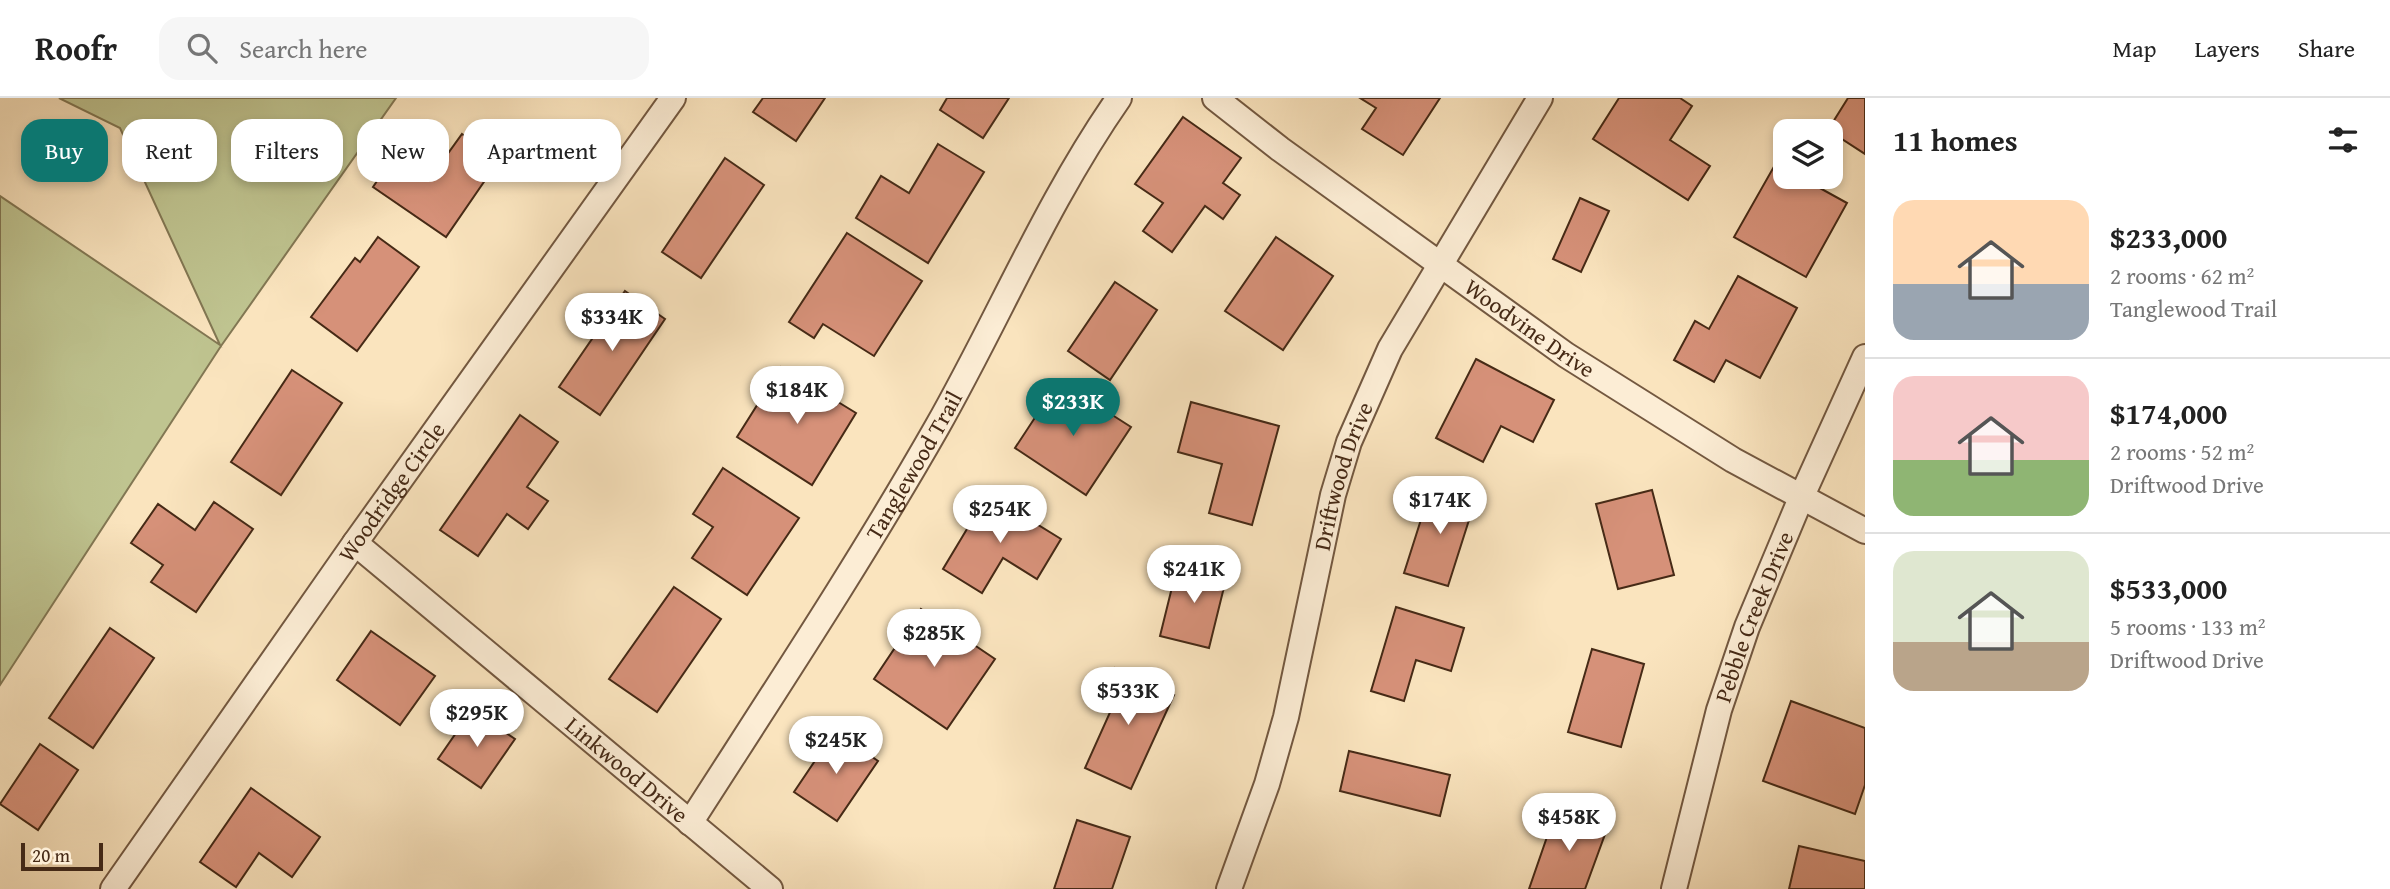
<!DOCTYPE html>
<html lang="en">
<head>
<meta charset="utf-8">
<style>
  :root { --surface:#fff; --page:#f6f6f6; --text:#222; --muted:#767676; --line:#e0e0e0; --accent:#0f766e }
  body { margin:0; font-family:"Gentium Book Plus",serif; background:var(--page); color:var(--text); height:100vh; display:flex; flex-direction:column; font-size:26px; white-space:nowrap }
  * { box-sizing:border-box; margin:0 }
  p { font-size:23px; color:var(--muted) }
  .icon { flex:none; width:38px; height:38px; fill:none; stroke:currentColor; stroke-width:2; stroke-linecap:round; stroke-linejoin:round }
  .map { position:relative; flex:1; overflow:hidden }
  .side { display:flex; flex-direction:column; background:var(--surface); width:525px }
  .side>* { flex:none }
  .guide { position:absolute; left:21px; top:21px; width:665px; height:63px; display:flex; gap:14px }
  .buttons { position:absolute; left:1773px; top:21px; display:grid; gap:14px }
  .buttons a { display:grid; place-items:center; width:70px; height:70px; border-radius:14px; background:var(--surface); box-shadow:0 4px 10px #0003; font-size:35px }
  .scale { position:absolute; left:21px; bottom:18px; width:82px; box-sizing:border-box; padding-left:7px; border:4px solid #462a16; border-top:0; font-size:19px; line-height:24px; white-space:nowrap; color:#462a16; -webkit-text-stroke:5px #fcedd5; paint-order:stroke }
  .price { position:absolute; translate:-50% -60px; padding:0 16px; border-radius:24px; background:#fff; color:#222; font-size:23px; line-height:46px; filter:drop-shadow(0 2px 4px #0008) }
  .price::after { content:''; position:absolute; left:50%; top:42px; width:21px; height:16px; margin-left:-10px; background:inherit; clip-path:polygon(0 0,100% 0,50% 100%) }
  .price.active { background:var(--accent); color:#fff }
  ul { padding:0; list-style:none }
  li { display:flex; align-items:center; gap:21px; height:175px; padding:0 28px }
  li+li { border-top:2px solid var(--line) }
  li span { display:grid; place-items:center; flex:none; width:196px; height:140px; border-radius:21px; color:#555 }
  li>.icon { margin-inline-start:auto }
  span .icon { width:84px; height:84px; fill:#fffc; stroke-width:1 }
  li b { font-size:30px }
  h2 { display:flex; justify-content:space-between; align-items:center; height:84px; padding:0 28px; font-size:30px }
  .pill { padding:0 24px; border-radius:21px; background:var(--surface); box-shadow:0 4px 10px #0003; font-size:24px; line-height:63px }
  .pill.active { background:var(--accent); color:#fff }
  header { display:flex; align-items:center; gap:42px; box-sizing:border-box; height:98px; padding:0 35px; background:var(--surface); border-bottom:2px solid var(--line) }
  header strong { font-size:33px }
  nav { display:flex; gap:38px; margin-inline-start:auto; font-size:24px }
  .search { width:490px; height:63px; background:var(--page); display:flex; align-items:center; gap:18px; box-sizing:border-box; padding:0 24px; border-radius:21px; color:var(--muted); font-size:26px }
  main { display:flex; flex:1; min-height:0 }
  .map>svg:first-child { display:block }
</style>
</head>
<body>
<header>
<strong>Roofr</strong>
<div class="search"><svg class="icon" aria-label="search" viewBox="0 0 24 24"><circle cx="10" cy="10" r="6"/><path d="M15 15l6 6"/></svg>Search here</div>
<nav><a>Map</a><a>Layers</a><a>Share</a></nav>
</header>
<main>
<div class="map">
<svg width="1865" height="791" viewBox="0 0 1865 791">
  <rect width="100%" height="100%" fill="#fae4be"/>
  <filter id="stains"><feTurbulence type="fractalNoise" baseFrequency=".00286" numOctaves="4"/><feColorMatrix values="0 0 0 0 .2 0 0 0 0 .09 0 0 0 0 .02 0 0 0 .5 -.17"/></filter>
  <radialGradient id="worn" r=".72"><stop offset=".6" stop-color="#630" stop-opacity="0"/><stop offset="1" stop-color="#630" stop-opacity=".3"/></radialGradient>
  <polygon fill="#bfc490" stroke="#827753" stroke-width="2" points="59,0 396,0 221,248 0,587 0,98 220,247 120,30"/>
  <g fill="#d69179" stroke="#462a16" stroke-width="2">
    <polygon points="763,0 825,0 796,43 753,14"/>
    <polygon points="947,0 1009,0 983,40 940,12"/>
    <polygon points="1360,0 1440,0 1403,57 1362,31 1376,10"/>
    <polygon points="1619,0 1680,0 1692,8 1670,42 1710,68 1688,102 1593,41"/>
    <polygon points="1848,0 1865,0 1865,56 1828,32"/>
    <polygon points="1183,19 1241,60 1223,85 1240,97 1223,121 1205,108 1172,154 1143,133 1163,105 1135,86"/>
    <polygon points="462,36 499,62 446,139 373,89 401,48 436,72"/>
    <polygon points="938,46 984,74 928,165 856,120 881,78 909,95"/>
    <polygon points="725,60 764,87 701,180 662,154"/>
    <polygon points="1776,65 1785,70 1785,79 1800,79 1847,105 1806,179 1734,139"/>
    <polygon points="1580,100 1609,113 1581,174 1553,161"/>
    <polygon points="847,135 922,183 874,258 823,226 814,240 789,224"/>
    <polygon points="378,139 419,169 357,253 311,219 355,160 360,164"/>
    <polygon points="1276,139 1333,178 1283,252 1225,213"/>
    <polygon points="1738,178 1797,210 1760,280 1726,262 1714,284 1674,262 1695,223 1709,231"/>
    <polygon points="1115,184 1157,212 1110,282 1068,253"/>
    <polygon points="625,193 665,221 600,317 559,289"/>
    <polygon points="1476,261 1554,302 1533,344 1501,328 1483,364 1436,340"/>
    <polygon points="781,269 856,315 812,387 737,339"/>
    <polygon points="292,272 342,305 281,397 231,364"/>
    <polygon points="1059,283 1131,329 1086,397 1015,350"/>
    <polygon points="1191,304 1279,328 1252,427 1209,415 1222,366 1178,354"/>
    <polygon points="520,317 558,344 527,389 548,403 528,431 507,416 478,458 440,432"/>
    <polygon points="723,370 799,420 747,497 692,460 713,429 693,416"/>
    <polygon points="1432,387 1476,400 1448,488 1404,475"/>
    <polygon points="1652,392 1674,477 1618,491 1596,406"/>
    <polygon points="988,396 1061,441 1037,481 1003,460 982,495 943,471"/>
    <polygon points="214,404 253,431 196,514 151,484 163,467 131,445 158,406 195,432"/>
    <polygon points="1178,465 1227,477 1209,550 1160,538"/>
    <polygon points="674,489 721,521 657,614 609,581"/>
    <polygon points="1396,509 1464,530 1451,573 1416,562 1404,603 1371,593"/>
    <polygon points="921,511 995,561 947,631 874,581"/>
    <polygon points="110,530 154,560 93,650 49,620"/>
    <polygon points="371,533 435,578 400,627 337,582"/>
    <polygon points="1592,551 1644,566 1621,649 1568,634"/>
    <polygon points="1115,570 1174,597 1131,691 1085,670 1112,610 1099,604"/>
    <polygon points="1791,603 1865,630 1865,687 1855,716 1763,683"/>
    <polygon points="472,612 515,641 481,690 438,661"/>
    <polygon points="835,633 878,663 837,723 794,694"/>
    <polygon points="40,646 78,672 38,732 0,706"/>
    <polygon points="1349,653 1450,677 1440,718 1340,693"/>
    <polygon points="251,690 320,739 292,779 259,755 236,789 200,764"/>
    <polygon points="1557,710 1608,728 1585,791 1529,791"/>
    <polygon points="1077,722 1130,739 1112,791 1054,791"/>
    <polygon points="1799,748 1865,763 1865,791 1789,791"/>
  </g>
  <g fill="none" stroke-linecap="round" stroke-linejoin="round">
    <defs>
      <g id="minor">
        <path id="s1" d="M 1215,0 L 1280,51 L 1566,257 L 1733,362 L 1865,433"/>
        <path id="s2" d="M 355,445 L 770,791"/>
        <path id="s3" d="M 690,725 C 774,594 860,464 937,329 C 999,220 1047,103 1119,0"/>
        <path id="s4" d="M 113,791 L 355,445 L 673,0"/>
        <path id="s5" d="M 1229,791 L 1267,686 L 1286,619 L 1333,397 L 1349,344 L 1390,251 L 1540,0"/>
        <path id="s6" d="M 1674,791 L 1719,612 L 1747,529 L 1801,400 L 1865,259"/>
      </g>
    </defs>
    <use href="#minor" stroke="#735840" stroke-width="28"/>
    <use href="#minor" stroke="#fcedd5" stroke-width="24"/>
  </g>
  <g text-anchor="middle" stroke-width="5" stroke-linejoin="round" paint-order="stroke">
    <g font-size="23" fill="#462a16" stroke="#fcedd5">
      <text dy="8" stroke="none"><textPath href="#s1" startOffset="390">Woodvine Drive</textPath></text>
      <text dy="8" stroke="none"><textPath href="#s3" startOffset="422">Tanglewood Trail</textPath></text>
      <text dy="8" stroke="none"><textPath href="#s5" startOffset="429">Driftwood Drive</textPath></text>
      <text dy="8" stroke="none"><textPath href="#s4" startOffset="485">Woodridge Circle</textPath></text>
      <text dy="8" stroke="none"><textPath href="#s6" startOffset="284">Pebble Creek Drive</textPath></text>
      <text dy="8" stroke="none"><textPath href="#s2" startOffset="354">Linkwood Drive</textPath></text>
    </g>
  </g>
  <rect width="100%" height="100%" filter="url(#stains)"/>
  <rect width="100%" height="100%" fill="url(#worn)"/>
</svg>
<div class="buttons">
<a><svg class="icon" aria-label="layers" viewBox="0 0 24 24"><path d="M12 4l9 5-9 5-9-5zM3 14l9 5 9-5"/></svg></a>
</div>
<div class="scale">20 m</div>
<b class="price" style="left:612px;top:255px">$334K</b>
<b class="price" style="left:797px;top:328px">$184K</b>
<b class="price active" style="left:1073px;top:340px">$233K</b>
<b class="price" style="left:1440px;top:438px">$174K</b>
<b class="price" style="left:1000px;top:447px">$254K</b>
<b class="price" style="left:1194px;top:507px">$241K</b>
<b class="price" style="left:934px;top:571px">$285K</b>
<b class="price" style="left:1128px;top:629px">$533K</b>
<b class="price" style="left:477px;top:651px">$295K</b>
<b class="price" style="left:836px;top:678px">$245K</b>
<b class="price" style="left:1569px;top:755px">$458K</b>
<div class="guide">
<a class="pill active">Buy</a>
<a class="pill">Rent</a>
<a class="pill">Filters</a>
<a class="pill">New</a>
<a class="pill">Apartment</a>
</div>
</div>
<section class="side">
<h2>11 homes<svg class="icon" aria-label="filters" viewBox="0 0 24 24"><path d="M4 7h16M4 17h16"/><circle cx="9" cy="7" r="2"/><circle cx="15" cy="17" r="2"/></svg></h2>
<ul>
<li><span style="background:linear-gradient(#ffd9b3 60%,#9aa5b1 0)"><svg class="icon" aria-label="home" viewBox="0 0 24 24"><path d="M3 11l9-7 9 7M6 9v11h12V9"/></svg></span><div><b>$233,000</b><p>2 rooms · 62 m²</p><p>Tanglewood Trail</p></div></li>
<li><span style="background:linear-gradient(#f6c9c9 60%,#8fb573 0)"><svg class="icon" aria-label="home" viewBox="0 0 24 24"><path d="M3 11l9-7 9 7M6 9v11h12V9"/></svg></span><div><b>$174,000</b><p>2 rooms · 52 m²</p><p>Driftwood Drive</p></div></li>
<li><span style="background:linear-gradient(#dfe7d0 65%,#b9a48a 0)"><svg class="icon" aria-label="home" viewBox="0 0 24 24"><path d="M3 11l9-7 9 7M6 9v11h12V9"/></svg></span><div><b>$533,000</b><p>5 rooms · 133 m²</p><p>Driftwood Drive</p></div></li>
</ul>
</section>
</main>
</body>
</html>
